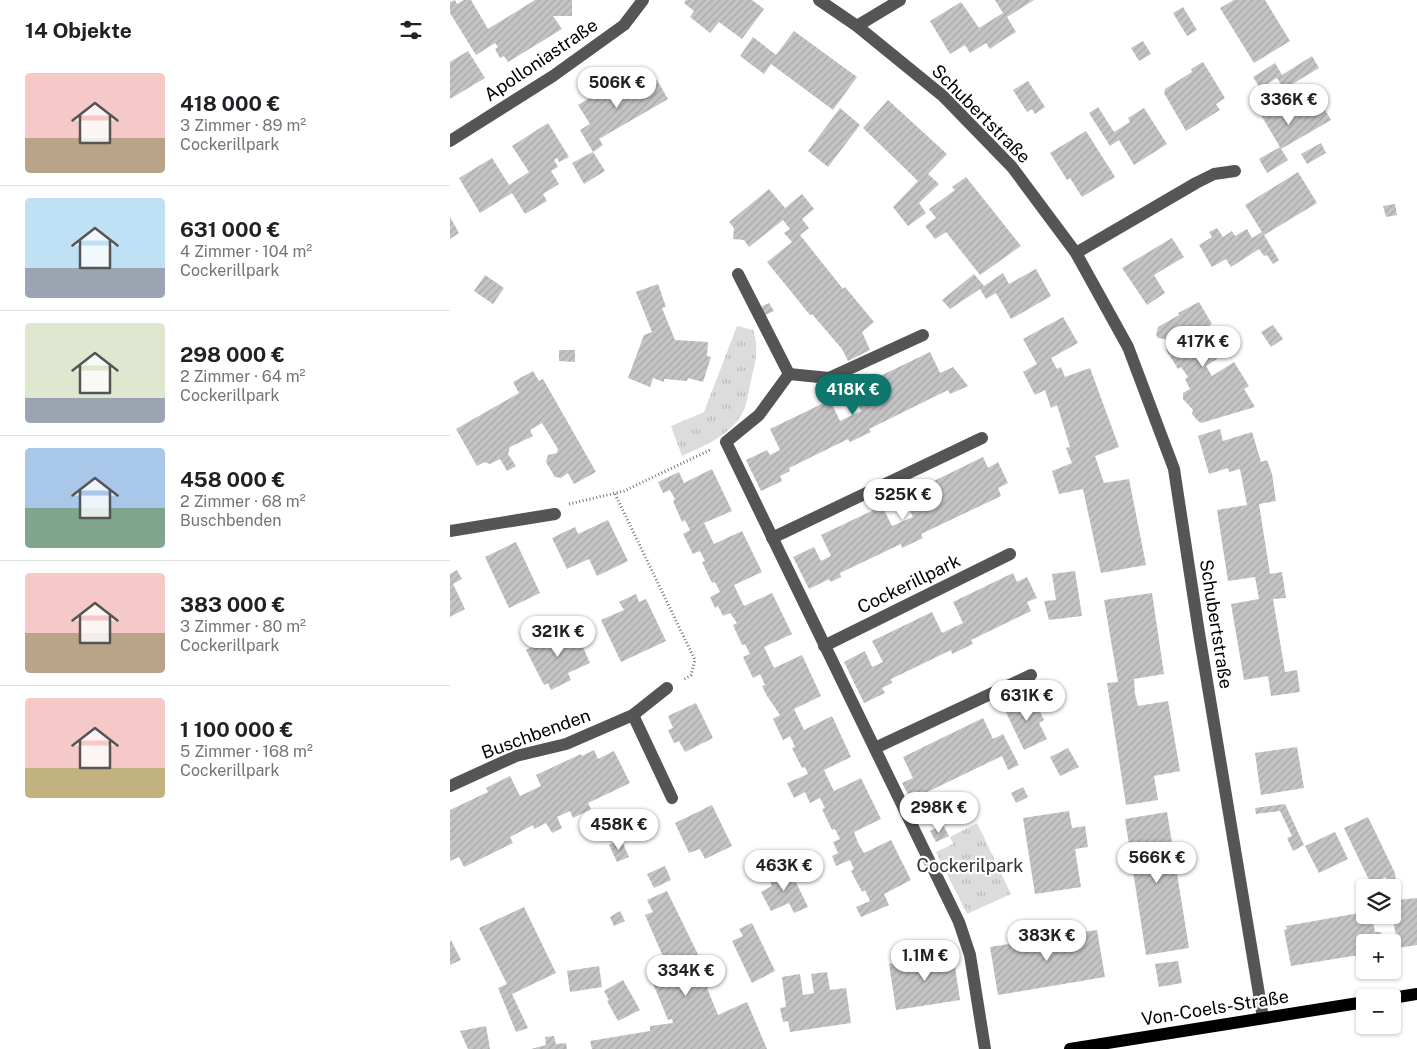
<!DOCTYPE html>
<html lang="de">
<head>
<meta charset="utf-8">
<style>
  :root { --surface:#fff; --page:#f6f6f6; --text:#202124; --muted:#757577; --line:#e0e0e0; --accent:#0f766e }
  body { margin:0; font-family:"Public Sans",sans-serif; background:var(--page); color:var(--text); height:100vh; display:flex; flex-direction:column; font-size:19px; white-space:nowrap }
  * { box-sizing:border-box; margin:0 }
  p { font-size:16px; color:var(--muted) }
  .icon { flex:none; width:28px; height:28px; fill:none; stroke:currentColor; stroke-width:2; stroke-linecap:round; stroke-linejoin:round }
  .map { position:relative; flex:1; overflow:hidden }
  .sheet { display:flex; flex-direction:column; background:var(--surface); width:450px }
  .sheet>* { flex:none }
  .controls { position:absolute; left:906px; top:879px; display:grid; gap:10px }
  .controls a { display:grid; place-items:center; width:45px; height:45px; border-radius:5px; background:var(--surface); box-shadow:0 1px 4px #0004; font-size:25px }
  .price { position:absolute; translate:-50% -42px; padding:0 11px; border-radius:18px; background:#fff; color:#222; font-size:16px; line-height:32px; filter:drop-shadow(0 1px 2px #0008) }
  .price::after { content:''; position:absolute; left:50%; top:30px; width:15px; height:11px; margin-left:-8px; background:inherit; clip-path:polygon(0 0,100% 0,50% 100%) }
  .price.selected { background:var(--accent); color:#fff }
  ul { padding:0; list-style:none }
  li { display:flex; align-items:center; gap:15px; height:125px; padding:0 25px }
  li+li { border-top:1px solid var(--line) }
  li span { display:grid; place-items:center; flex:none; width:140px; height:100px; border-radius:5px; color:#555 }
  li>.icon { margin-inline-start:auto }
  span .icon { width:60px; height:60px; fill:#fffc; stroke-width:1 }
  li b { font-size:21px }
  h2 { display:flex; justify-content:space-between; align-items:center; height:60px; padding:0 25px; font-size:21px }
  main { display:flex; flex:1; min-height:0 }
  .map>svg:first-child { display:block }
</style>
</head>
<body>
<main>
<section class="sheet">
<h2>14 Objekte<svg class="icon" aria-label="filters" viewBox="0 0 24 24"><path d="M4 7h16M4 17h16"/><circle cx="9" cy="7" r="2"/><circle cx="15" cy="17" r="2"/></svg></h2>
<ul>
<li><span style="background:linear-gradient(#f6c9c9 65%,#b9a48a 0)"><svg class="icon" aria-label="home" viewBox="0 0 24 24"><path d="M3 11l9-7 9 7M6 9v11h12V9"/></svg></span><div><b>418 000 €</b><p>3 Zimmer · 89 m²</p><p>Cockerillpark</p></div></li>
<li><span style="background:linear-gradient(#bfe0f5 70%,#9aa5b1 0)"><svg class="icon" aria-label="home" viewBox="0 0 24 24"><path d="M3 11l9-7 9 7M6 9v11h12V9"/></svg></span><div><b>631 000 €</b><p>4 Zimmer · 104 m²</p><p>Cockerillpark</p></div></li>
<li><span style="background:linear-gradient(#dfe7d0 75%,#9aa5b1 0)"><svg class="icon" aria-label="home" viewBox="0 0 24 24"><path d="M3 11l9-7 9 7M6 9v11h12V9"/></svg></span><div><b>298 000 €</b><p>2 Zimmer · 64 m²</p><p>Cockerillpark</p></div></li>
<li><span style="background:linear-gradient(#a9c7e8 60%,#7fa58c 0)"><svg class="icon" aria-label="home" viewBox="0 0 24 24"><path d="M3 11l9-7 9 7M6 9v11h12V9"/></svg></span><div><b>458 000 €</b><p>2 Zimmer · 68 m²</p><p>Buschbenden</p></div></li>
<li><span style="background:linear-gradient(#f6c9c9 60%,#b9a48a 0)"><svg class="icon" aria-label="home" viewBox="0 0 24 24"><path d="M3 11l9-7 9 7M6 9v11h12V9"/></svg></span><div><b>383 000 €</b><p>3 Zimmer · 80 m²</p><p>Cockerillpark</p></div></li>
<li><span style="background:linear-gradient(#f6c9c9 70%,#c2b280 0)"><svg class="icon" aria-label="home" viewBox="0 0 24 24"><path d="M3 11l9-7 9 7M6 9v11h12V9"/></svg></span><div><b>1 100 000 €</b><p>5 Zimmer · 168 m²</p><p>Cockerillpark</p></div></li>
</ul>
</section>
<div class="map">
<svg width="967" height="1049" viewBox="0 0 967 1049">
  <defs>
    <pattern id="grass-tufts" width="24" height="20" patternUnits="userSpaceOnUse" patternTransform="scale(1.25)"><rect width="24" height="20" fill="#dcdcdc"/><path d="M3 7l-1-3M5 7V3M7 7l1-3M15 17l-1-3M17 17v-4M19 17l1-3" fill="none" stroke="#bbb"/></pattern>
    <pattern id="building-hatch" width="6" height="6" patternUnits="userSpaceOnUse" patternTransform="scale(1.25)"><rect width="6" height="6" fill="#c4c4c4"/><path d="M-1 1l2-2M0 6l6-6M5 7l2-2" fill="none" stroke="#a7a7a7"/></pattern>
  </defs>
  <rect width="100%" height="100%" fill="#fff"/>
  <g fill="url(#grass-tufts)">
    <path d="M 287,326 L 303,330 C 309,346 306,360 302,376 C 299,387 298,403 292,414 C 279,436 254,446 232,456 L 221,426 L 254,412 Z"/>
    <polygon points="527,823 561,894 517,914 486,852 503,844 500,837"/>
  </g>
  <g fill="url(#building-hatch)">
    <polygon points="5,0 7,4 14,0 21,0 38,29 85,0 122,0 122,16 103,16 112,29 58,62 54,56 50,58 45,49 48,47 45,43 26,55 0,13 0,2"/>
    <polygon points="236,0 302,0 314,9 292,39 269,22 260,33 240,17 244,11 234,3"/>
    <polygon points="545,0 584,0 557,17 566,32 553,40 540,49 536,43 520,53 515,45 500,54 480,21 511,2 529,28 553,13"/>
    <polygon points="784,0 815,0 840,41 804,63 770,8"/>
    <polygon points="733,7 747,30 737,36 723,13"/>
    <polygon points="344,31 407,77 383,110 321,64 314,74 290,56 303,37 326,55"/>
    <polygon points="693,41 701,54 689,61 681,48"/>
    <polygon points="18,51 35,78 0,99 0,62"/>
    <polygon points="862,56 869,68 834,89 827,78 810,88 803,77 825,63 832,75"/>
    <polygon points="753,62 775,98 766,104 770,110 736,131 714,93 715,89 742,72 741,69"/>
    <polygon points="174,77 184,94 207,80 218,99 149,139 153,145 143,152 130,130 140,124 128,105"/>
    <polygon points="578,81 595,107 585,114 582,109 577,112 563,90"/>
    <polygon points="841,91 854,113 871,103 881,120 831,149 838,160 817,173 809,159 830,147 808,110"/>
    <polygon points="438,100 497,154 478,174 489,184 469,203 476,213 458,226 443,207 468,181 413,128"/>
    <polygon points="648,107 664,132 680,122 678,118 694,108 717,144 684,165 669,140 660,146 639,113"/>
    <polygon points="390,108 410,125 378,167 358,151"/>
    <polygon points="98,123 119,157 109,162 107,158 104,160 108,167 101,171 109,184 93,194 97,201 75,214 62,193 30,213 9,178 42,158 59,185 79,172 62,146"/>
    <polygon points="636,131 665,177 632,197 620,178 617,180 600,153"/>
    <polygon points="871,143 876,153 857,164 851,154"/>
    <polygon points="143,152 155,171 134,184 122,163"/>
    <polygon points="848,172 867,203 814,235 829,260 823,264 817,255 814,256 809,249 781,267 776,259 762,267 749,245 762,237 759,232 767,228 773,237 782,231 785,236 797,229 802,238 812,232 795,205"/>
    <polygon points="516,177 571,246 530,275 496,232 485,239 475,226 486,218 479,209 505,190 502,187"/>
    <polygon points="319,189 335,208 352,194 364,209 352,219 359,228 350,235 393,289 395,287 424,322 412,332 420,350 398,361 392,349 362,314 360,315 317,262 342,242 334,233 340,229 333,220 299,247 294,240 283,239 284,228 279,222"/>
    <polygon points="945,204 947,215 936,217 933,206"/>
    <polygon points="0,217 9,233 0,239"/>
    <polygon points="722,238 734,257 704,275 715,293 697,305 672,268"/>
    <polygon points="586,269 601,296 561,319 546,293 536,299 530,289 500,309 492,300 524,274 534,286 553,273 559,284"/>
    <polygon points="35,275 54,288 43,304 24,291"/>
    <polygon points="208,284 216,307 212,308 225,340 258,342 257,356 261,357 253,382 238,378 237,381 214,379 214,382 203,378 200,387 178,378 194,335 202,332 186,292"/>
    <polygon points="749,302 762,324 749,332 767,359 756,366 762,376 784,362 799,386 794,389 805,407 751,423 747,420 742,414 743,410 733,399 733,393 740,389 735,379 738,377 731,367 728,369 716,350 720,347 715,339 708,338 706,335 708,327 729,315 728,313"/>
    <polygon points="319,303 324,311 315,315 311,307"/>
    <polygon points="613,317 628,343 601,358 607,369 611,367 615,377 640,368 669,447 645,456 654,483 679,479 696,565 651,573 633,489 609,494 602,471 622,463 616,448 620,447 607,405 601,408 595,390 585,395 573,372 587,364 573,339"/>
    <polygon points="823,325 833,339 821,347 811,332"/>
    <polygon points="109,350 125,350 125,362 109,361"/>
    <polygon points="480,352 490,373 503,367 518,386 500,394 498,390 419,429 421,432 400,442 398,439 339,468 340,471 330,476 332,481 311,491 296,460 317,450 320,455 330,450 320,429 380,400 390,421 411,411 401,390"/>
    <polygon points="83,371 89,381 93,379 146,472 124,484 118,473 111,478 105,477 96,462 98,455 107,453 108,449 92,423 80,430 83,436 60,447 58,454 66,466 57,471 50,459 40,464 34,462 27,466 6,429 69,393 63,382"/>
    <polygon points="770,429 773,441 802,432 811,462 817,460 822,474 826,501 809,504 820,574 832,572 836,598 823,599 835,672 847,670 850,692 821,696 818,676 794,680 781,604 809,599 805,577 778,581 767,510 797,505 790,469 779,472 778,468 759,474 748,436"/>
    <polygon points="533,457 538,468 548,462 558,483 548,488 551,496 471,534 473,538 452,548 451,544 390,573 391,577 381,582 379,579 359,589 343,557 364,547 371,561 381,556 371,535 432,506 442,526 463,517 453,496"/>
    <polygon points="262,469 282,511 254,523 264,544 292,531 312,572 284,585 289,596 294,606 322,593 342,634 314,647 324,668 352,655 371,696 344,709 354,730 382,716 401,757 374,770 379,781 384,791 411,778 431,819 404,832 408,843 414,853 441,840 461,880 434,894 439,905 411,917 406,907 420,901 415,890 412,892 401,871 404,869 400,860 386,866 382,856 388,853 383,842 390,839 385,829 382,830 372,809 375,808 370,798 360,803 355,792 344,798 337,783 358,774 355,767 352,768 342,748 345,747 340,736 333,740 323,719 330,715 317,696 312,686 315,685 310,674 303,678 293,657 300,654 295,644 292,645 283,625 287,623 280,613 273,616 268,606 265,608 260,597 270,592 265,582 262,583 252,562 255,561 250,551 243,554 233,534 240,530 235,520 232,522 223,501 225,499 220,490 213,493 208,482 229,472 234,483"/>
    <polygon points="158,520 178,561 147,576 139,559 117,569 102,538 125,527 128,534"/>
    <polygon points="66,542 90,593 59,608 35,557"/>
    <polygon points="7,570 12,579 3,584 15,609 0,617 0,574"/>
    <polygon points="625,571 632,616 599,620 594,601 606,600 602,574"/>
    <polygon points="563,573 567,582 577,577 587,598 577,602 581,611 521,640 523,644 502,654 501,650 441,679 442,683 432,688 435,693 414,703 394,662 415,651 422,667 433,662 422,641 482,612 492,633 513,623 503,602"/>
    <polygon points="702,593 714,674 684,679 685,694 688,706 718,701 730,771 704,776 708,800 676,805 657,683 668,682 654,600"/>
    <polygon points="186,594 189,602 196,599 216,641 171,662 151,620 174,610 169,602"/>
    <polygon points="124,627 140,663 118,673 121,680 101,690 98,683 94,685 76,650"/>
    <polygon points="582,695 594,720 589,723 597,739 574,750 554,708"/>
    <polygon points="246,703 263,738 235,752 229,741 224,743 218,730 223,728 218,716"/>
    <polygon points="533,718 543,739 553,734 569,765 558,770 552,756 471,795 473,798 463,804 452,783 463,778 453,757"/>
    <polygon points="847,747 854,788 811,795 805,753"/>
    <polygon points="618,748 629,767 610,776 600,757"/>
    <polygon points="144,750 148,759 164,751 180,783 138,803 141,809 123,818 120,811 107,817 112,828 102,833 96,823 84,829 83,825 60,837 63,843 14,867 9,857 0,861 0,810 38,792 36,788 60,776 70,796 91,786 86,775 131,754 132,756"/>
    <polygon points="573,787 578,797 566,803 561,793"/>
    <polygon points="835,804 854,845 843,851 837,838 842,836 830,811 806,814 805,808"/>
    <polygon points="262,805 282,846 255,859 250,849 239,853 225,823"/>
    <polygon points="619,811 622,828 635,826 638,847 625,849 631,887 585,894 573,818"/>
    <polygon points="717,812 739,948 696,955 675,819"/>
    <polygon points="918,817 945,873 948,900 967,898 967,945 948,948 942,913 942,888 938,888 936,877 921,884 894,828"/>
    <polygon points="493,825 499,836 486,842 480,831"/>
    <polygon points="885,832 898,859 869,873 855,846"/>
    <polygon points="171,839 179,857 167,862 159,845"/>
    <polygon points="215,866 221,880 204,888 197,874"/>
    <polygon points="339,868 358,907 344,913 339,903 321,911 311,892 322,886 318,878"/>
    <polygon points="217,891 263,985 257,988 268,1015 297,1002 317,1049 142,1049 140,1041 200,1031 200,1026 223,1023 222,1019 218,1020 200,976 218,968 195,915 203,912 197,900"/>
    <polygon points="74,907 106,973 62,994 78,1028 66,1032 48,988 57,984 29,928"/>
    <polygon points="170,911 175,921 164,926 160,917"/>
    <polygon points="915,912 915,915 922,915 925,932 931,932 933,942 915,942 915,954 841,966 834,930 837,929 836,926"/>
    <polygon points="302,923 325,971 302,983 282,941 293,936 289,929"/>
    <polygon points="647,930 655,977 548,995 540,947"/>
    <polygon points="1,940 11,960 0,965 0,941"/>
    <polygon points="503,954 510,1000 446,1010 439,964"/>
    <polygon points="728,961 732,983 709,987 705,964"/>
    <polygon points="149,966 152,987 120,992 117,971"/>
    <polygon points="377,972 380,990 396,988 401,1023 340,1032 338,1021 333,1022 330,1008 336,1007 332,977 350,974 353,995 364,993 361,974"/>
    <polygon points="173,980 190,1010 168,1021 157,1001 159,1000 154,991"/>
    <polygon points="36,1026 40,1049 18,1049 10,1031"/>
    <polygon points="104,1036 106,1044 116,1043 117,1049 81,1049 96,1045 95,1037"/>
  </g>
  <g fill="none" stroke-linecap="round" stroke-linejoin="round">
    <g stroke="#777" stroke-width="3" stroke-dasharray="1 2.5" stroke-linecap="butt">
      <polyline points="165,494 245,660 241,675 233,680"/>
      <polyline points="119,504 174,491 260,450"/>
    </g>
    <g stroke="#555" stroke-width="12">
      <polyline points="369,0 407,26 493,96 562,167 626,253 678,347 724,469 749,633 813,1018"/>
      <polyline points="407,26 450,0"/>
      <polyline points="0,141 103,76 174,25 193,0"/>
      <polyline points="626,253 746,183 764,174 785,171"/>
      <polyline points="288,274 339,374"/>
      <polyline points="339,374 309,415 276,442 509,922 520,955 535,1049"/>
      <polyline points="339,374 379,378 473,335"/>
      <polyline points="0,531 105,514"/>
      <polyline points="322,538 532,438"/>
      <polyline points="374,646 560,554"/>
      <polyline points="183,715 222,798"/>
      <polyline points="425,748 581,675"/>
      <polyline points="0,786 66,756 116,744 183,715 217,688"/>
    </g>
    <g stroke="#000" stroke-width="12">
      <polyline points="942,998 967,994"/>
      <polyline points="620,1049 915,1002"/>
    </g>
  </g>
  <g text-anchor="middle" stroke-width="4.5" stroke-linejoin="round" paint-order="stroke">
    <g font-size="18" fill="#000" stroke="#fff">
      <text transform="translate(91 60) rotate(-34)" y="6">Apolloniastraße</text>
      <text transform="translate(531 114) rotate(45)" y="6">Schubertstraße</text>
      <text transform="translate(459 584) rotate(-26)" y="6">Cockerillpark</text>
      <text transform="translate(766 624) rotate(81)" y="6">Schubertstraße</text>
      <text transform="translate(86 734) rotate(-20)" y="6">Buschbenden</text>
      <text transform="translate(765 1008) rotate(-9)" y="6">Von-Coels-Straße</text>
    </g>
    <g font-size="18" fill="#333" stroke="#fff">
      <text x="520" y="872">Cockerilpark</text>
    </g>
  </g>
</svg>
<div class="controls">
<a><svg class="icon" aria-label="layers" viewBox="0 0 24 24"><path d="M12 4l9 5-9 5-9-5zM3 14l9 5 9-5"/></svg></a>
<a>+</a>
<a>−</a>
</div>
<b class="price" style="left:167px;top:109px">506K €</b>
<b class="price" style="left:839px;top:126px">336K €</b>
<b class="price" style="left:753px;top:368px">417K €</b>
<b class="price selected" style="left:403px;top:416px">418K €</b>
<b class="price" style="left:453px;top:521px">525K €</b>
<b class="price" style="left:108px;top:658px">321K €</b>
<b class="price" style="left:577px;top:722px">631K €</b>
<b class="price" style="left:489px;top:834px">298K €</b>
<b class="price" style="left:169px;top:851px">458K €</b>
<b class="price" style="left:707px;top:884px">566K €</b>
<b class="price" style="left:334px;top:892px">463K €</b>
<b class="price" style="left:597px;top:962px">383K €</b>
<b class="price" style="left:475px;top:982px">1.1M €</b>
<b class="price" style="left:236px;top:997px">334K €</b>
</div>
</main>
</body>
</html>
